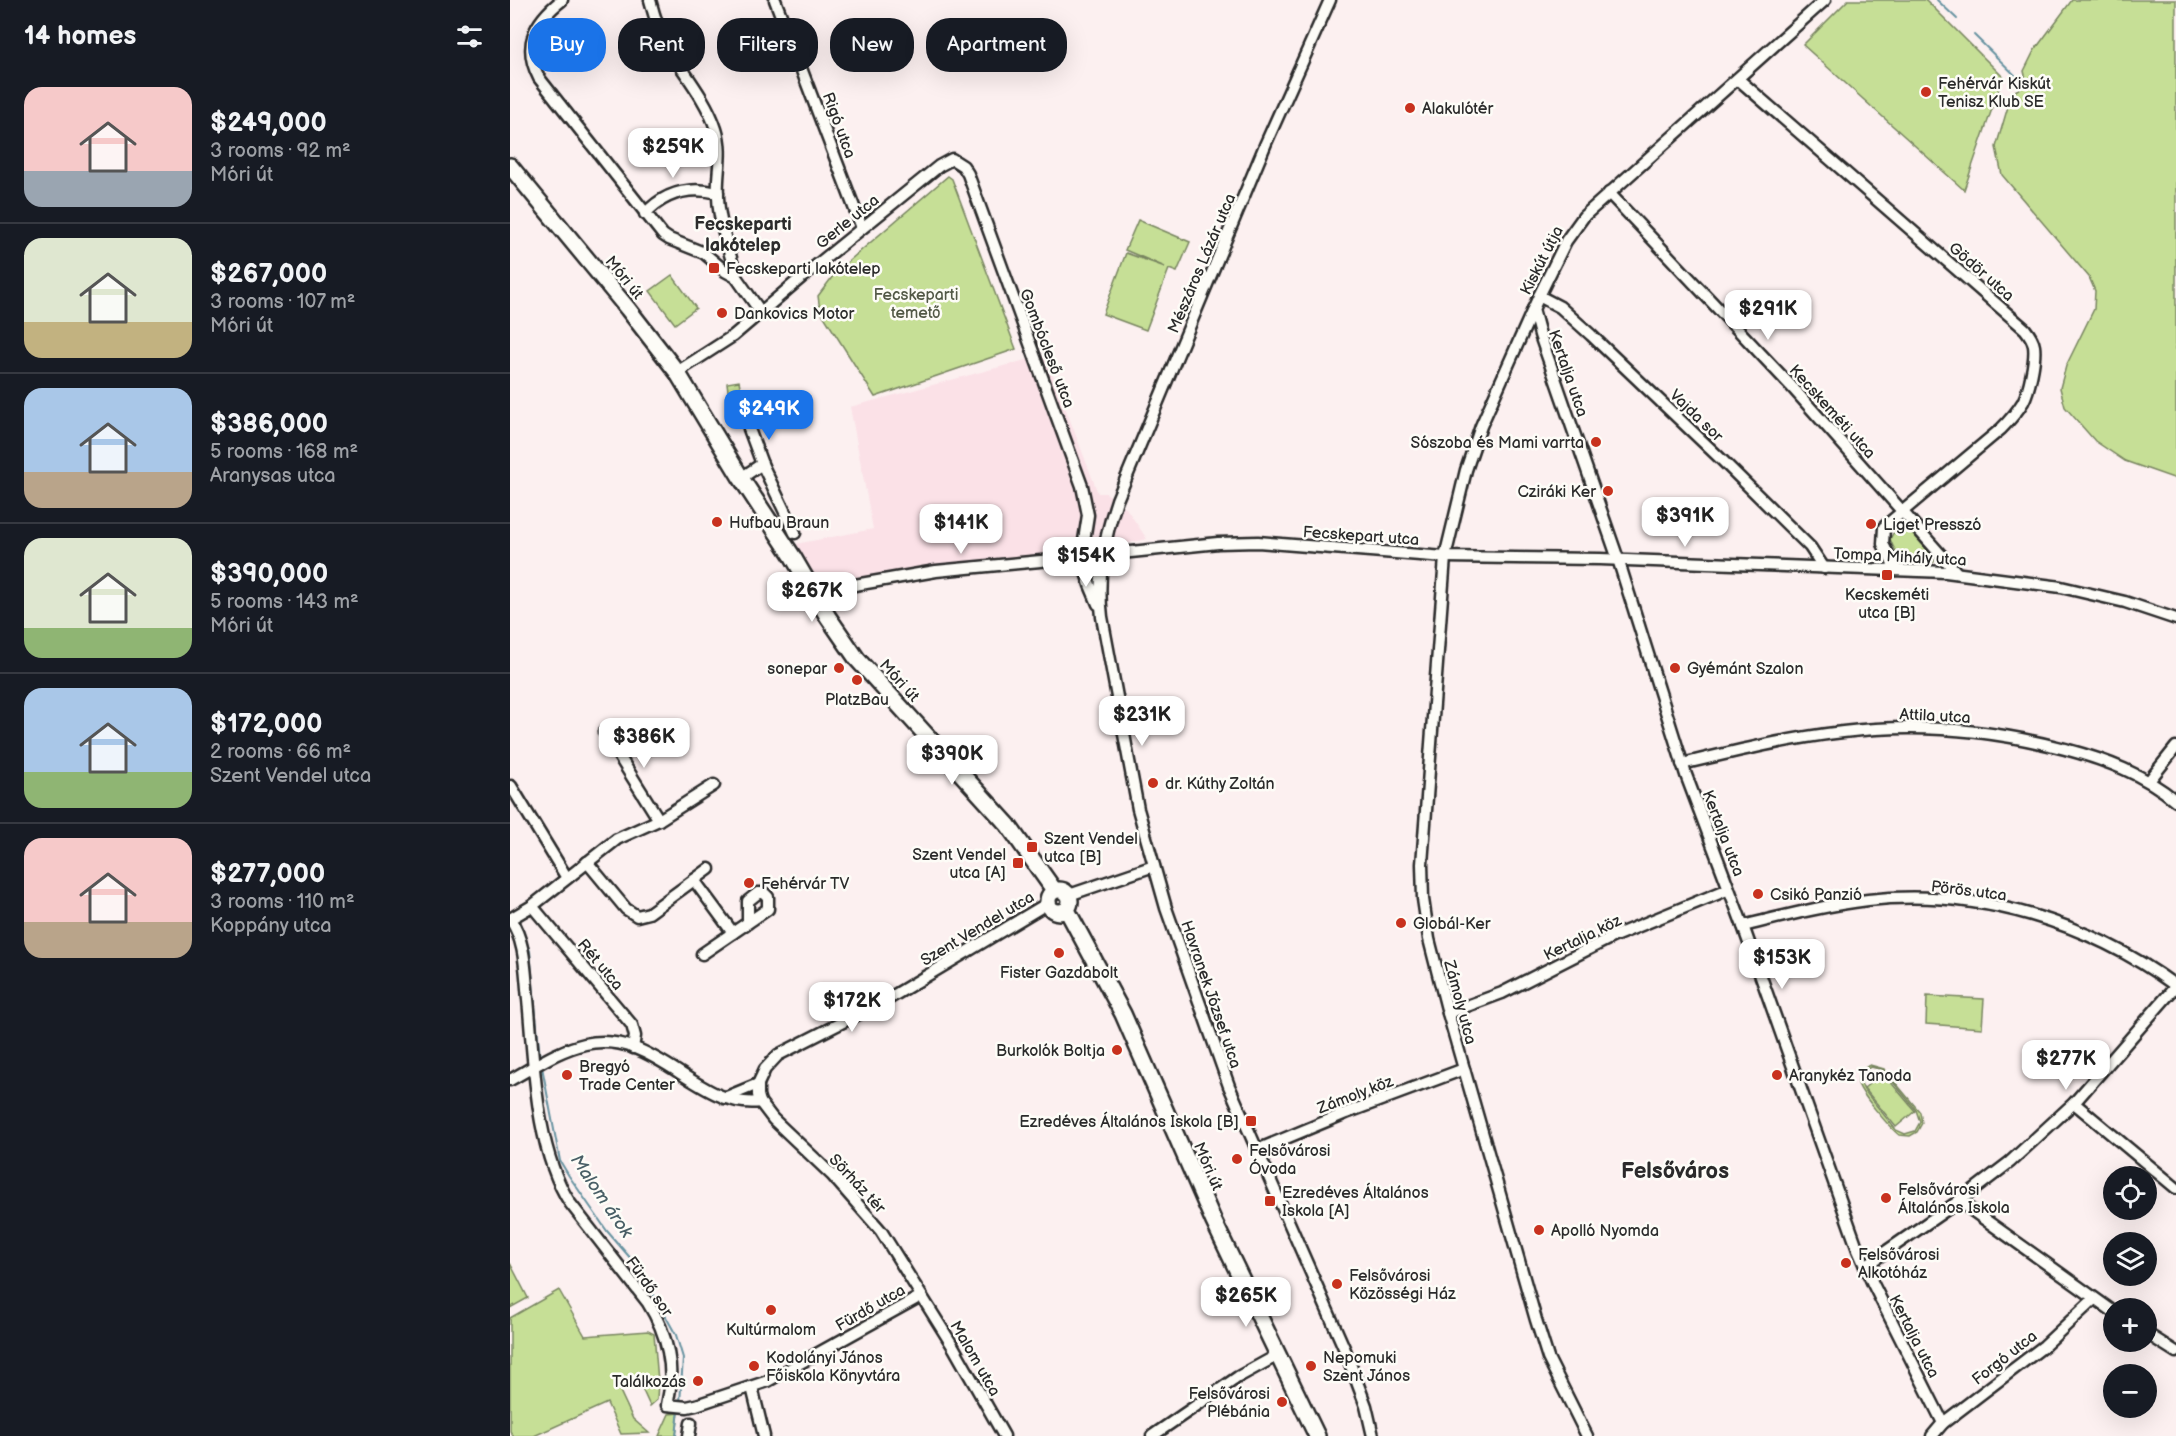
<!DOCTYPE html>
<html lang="en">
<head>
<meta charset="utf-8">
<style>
  :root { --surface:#171b24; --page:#20242c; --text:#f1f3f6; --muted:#9ea1a6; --line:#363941; --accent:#1a73e8 }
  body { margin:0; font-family:"Balsamiq Sans",sans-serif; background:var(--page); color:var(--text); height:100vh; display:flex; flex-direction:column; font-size:22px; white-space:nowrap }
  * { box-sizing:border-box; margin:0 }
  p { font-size:20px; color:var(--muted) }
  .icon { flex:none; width:33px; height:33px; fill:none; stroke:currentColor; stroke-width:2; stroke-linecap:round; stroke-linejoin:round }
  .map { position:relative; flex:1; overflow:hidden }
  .panel { display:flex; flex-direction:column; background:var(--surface); width:510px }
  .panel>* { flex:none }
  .top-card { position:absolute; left:18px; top:18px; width:570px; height:54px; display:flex; gap:12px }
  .tools { position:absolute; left:1593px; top:1166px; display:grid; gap:12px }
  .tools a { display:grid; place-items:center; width:54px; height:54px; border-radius:50%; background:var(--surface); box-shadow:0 6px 24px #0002; font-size:30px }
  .price { position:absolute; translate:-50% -51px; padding:0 14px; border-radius:12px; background:#fff; color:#222; font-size:20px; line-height:39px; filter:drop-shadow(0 2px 3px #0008) }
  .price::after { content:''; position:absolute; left:50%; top:36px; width:18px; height:14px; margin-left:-9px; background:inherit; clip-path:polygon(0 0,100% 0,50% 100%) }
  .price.selected { background:var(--accent); color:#fff }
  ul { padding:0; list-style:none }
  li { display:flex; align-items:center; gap:18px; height:150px; padding:0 24px }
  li+li { border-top:2px solid var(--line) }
  li span { display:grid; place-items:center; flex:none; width:168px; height:120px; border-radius:18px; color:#555 }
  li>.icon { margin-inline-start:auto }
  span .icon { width:72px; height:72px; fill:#fffc; stroke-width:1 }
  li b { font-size:26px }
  h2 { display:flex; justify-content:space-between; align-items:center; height:72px; padding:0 24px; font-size:26px }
  .chip { padding:0 21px; border-radius:24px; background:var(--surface); box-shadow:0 6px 24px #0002; font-size:21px; line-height:54px }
  .chip.selected { background:var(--accent); color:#fff }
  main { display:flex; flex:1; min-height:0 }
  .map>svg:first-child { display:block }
</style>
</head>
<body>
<main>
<section class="panel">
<h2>14 homes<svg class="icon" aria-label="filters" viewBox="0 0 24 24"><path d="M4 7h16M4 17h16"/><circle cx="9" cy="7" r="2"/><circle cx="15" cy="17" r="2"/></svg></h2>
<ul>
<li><span style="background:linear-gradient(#f6c9c9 70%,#9aa5b1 0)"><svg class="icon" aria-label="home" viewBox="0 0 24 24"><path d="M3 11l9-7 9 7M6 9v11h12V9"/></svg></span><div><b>$249,000</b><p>3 rooms · 92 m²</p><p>Móri út</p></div></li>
<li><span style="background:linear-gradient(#dfe7d0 70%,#c2b280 0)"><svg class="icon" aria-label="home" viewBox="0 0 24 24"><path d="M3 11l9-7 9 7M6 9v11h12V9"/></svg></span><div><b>$267,000</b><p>3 rooms · 107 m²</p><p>Móri út</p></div></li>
<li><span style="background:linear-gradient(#a9c7e8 70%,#b9a48a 0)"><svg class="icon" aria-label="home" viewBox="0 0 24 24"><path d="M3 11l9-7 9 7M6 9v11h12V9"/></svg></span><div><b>$386,000</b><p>5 rooms · 168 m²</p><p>Aranysas utca</p></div></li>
<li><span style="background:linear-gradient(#dfe7d0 75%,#8fb573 0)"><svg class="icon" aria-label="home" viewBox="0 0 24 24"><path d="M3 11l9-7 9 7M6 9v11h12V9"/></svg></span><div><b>$390,000</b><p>5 rooms · 143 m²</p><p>Móri út</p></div></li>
<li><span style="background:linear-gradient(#a9c7e8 70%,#8fb573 0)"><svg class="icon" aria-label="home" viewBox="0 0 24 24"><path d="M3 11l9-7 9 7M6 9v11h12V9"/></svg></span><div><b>$172,000</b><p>2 rooms · 66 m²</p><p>Szent Vendel utca</p></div></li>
<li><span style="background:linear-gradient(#f6c9c9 70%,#b9a48a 0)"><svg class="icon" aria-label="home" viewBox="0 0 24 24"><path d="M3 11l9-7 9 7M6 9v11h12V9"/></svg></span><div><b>$277,000</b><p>3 rooms · 110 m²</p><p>Koppány utca</p></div></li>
</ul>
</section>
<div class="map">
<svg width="1666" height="1436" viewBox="0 0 1666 1436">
  <rect width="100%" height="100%" fill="#fcf0f0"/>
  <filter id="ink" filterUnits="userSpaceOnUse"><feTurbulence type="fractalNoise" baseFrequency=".0167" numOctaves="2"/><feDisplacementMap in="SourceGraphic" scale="12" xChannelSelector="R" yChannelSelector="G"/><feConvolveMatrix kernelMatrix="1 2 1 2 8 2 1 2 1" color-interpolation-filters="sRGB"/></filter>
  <g filter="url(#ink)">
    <polygon fill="#fbe1e7" points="535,355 588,493 596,493 616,508 637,539 566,554 312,588 286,544 363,529 340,407"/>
    <g fill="#c6df96" stroke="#788560" stroke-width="1.5" fill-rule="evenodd">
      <polygon points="1338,0 1416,0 1493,77 1454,190 1293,45"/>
      <polygon points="1562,0 1666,0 1666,479 1615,461 1585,441 1555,407 1550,388 1556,366 1584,309 1585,291 1579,277 1492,175 1486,147 1502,93 1515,85 1516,79 1514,71 1524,51"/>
      <polygon points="438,176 442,179 506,349 365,397 310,310 308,296 326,272"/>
      <polygon points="628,220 680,242 667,272 659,269 636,330 593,314 616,253 655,267 615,250"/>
      <polygon points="162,275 186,308 165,324 140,291"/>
      <polygon points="229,381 232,396 219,398 217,383"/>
      <path d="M 1392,526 L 1397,527 L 1424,558 L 1424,562 C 1404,571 1386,558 1380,539 L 1385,530 Z"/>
      <polygon points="1417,996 1474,999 1472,1028 1416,1024"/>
      <path d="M 1360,1065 L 1374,1069 L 1410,1112 L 1412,1123 L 1407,1132 L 1400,1136 L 1389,1135 C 1380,1128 1350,1093 1348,1083 C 1347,1074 1353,1068 1360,1065 ZM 1361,1067 L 1373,1070 L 1406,1110 L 1410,1122 L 1405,1131 L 1395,1134 L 1386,1130 L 1354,1090 C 1348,1080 1350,1071 1361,1067 Z"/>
      <polygon points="1373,1073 1405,1111 1386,1127 1354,1088"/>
      <polygon points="0,1263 18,1298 0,1308"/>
      <polygon points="49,1290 75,1336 138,1331 144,1334 148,1381 147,1400 140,1406 128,1380 109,1389 123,1419 139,1433 111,1434 97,1403 24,1436 3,1436 0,1431 0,1318"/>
      <polygon points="169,1413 166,1436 149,1436 159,1414"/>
    </g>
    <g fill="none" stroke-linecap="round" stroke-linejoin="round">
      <g stroke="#6793a1" stroke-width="2">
        <polyline points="1427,0 1447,19"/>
        <polyline points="1464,35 1515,85"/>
        <polyline points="9,922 20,951 30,1058"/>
        <polyline points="32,1067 50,1161 59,1176 97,1231 129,1268 166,1335 173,1358 170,1403"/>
        <polyline points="166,1436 169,1409"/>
      </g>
      <defs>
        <g id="minor">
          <path d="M 52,0 C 24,22 12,45 29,78 L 153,235 L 159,239 L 194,253 L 215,271 L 226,277 L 250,311"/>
          <path d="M 140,0 C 144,15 148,29 155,43 C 172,71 196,98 206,129 C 214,153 206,174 208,197 C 209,225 220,250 226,277"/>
          <polyline points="265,0 352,228"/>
          <path d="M 820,0 L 756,143 L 607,500 C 594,539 587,576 592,617 L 628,809 L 656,908 L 719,1086 L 835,1350 L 856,1406 L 863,1436"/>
          <path d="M 1228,79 L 1515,329 C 1519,334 1523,339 1524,346 C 1526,359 1519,391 1513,402 C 1507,412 1499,421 1491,429 L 1374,527 L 1373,544 L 1386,570"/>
          <polyline points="1099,193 1281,386 1447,573"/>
          <path d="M 135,214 C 155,192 179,186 208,193"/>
          <polyline points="1029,296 1050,307 1081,335 1213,461 1300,547 1314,568"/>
          <polyline points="1023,309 1030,335 1108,559 1176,775 1233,926 1348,1250 1363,1284 1433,1423"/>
          <polyline points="167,372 223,336 292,277 429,166 442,159 453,166 458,174 572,486 578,515 573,547 574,566 580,585 588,604"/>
          <polyline points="239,429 252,464 285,533"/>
          <polyline points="231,478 252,464"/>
          <polyline points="592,555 708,543 748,542 935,557 1090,559 1436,572 1551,587 1615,602 1666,619"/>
          <polyline points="333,587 426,571 573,557"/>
          <polyline points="94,732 149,820"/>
          <path d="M 1172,764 C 1226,751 1279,738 1333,732 C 1408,723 1483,730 1555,749 C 1596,760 1634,774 1666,801"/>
          <polyline points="1639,781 1666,747"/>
          <polyline points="1,786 57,878"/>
          <polyline points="77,862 116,909 127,916 139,913 199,869"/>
          <polyline points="184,880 223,933"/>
          <polyline points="559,895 644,866"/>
          <polyline points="22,906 122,1025 125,1036 123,1048"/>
          <path d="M 0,919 C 16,942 15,972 18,999 C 24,1062 25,1149 60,1203 L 138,1303 C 157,1333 166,1369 157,1405 L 177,1407 L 186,1405 L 258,1381 L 411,1296"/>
          <polyline points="0,919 22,906 107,839 149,820 204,785"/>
          <path d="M 1233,926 C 1274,916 1316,905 1358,900 C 1467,888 1579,922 1666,986"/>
          <path d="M 192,954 C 214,939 236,924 258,909 L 258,897 L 254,893 L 248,893 L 238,901 L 238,923"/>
          <polyline points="938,1013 992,993 1102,937 1219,889"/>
          <path d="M 0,1080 C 24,1067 48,1050 75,1044 C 145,1028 188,1110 250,1102"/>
          <polyline points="214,1098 248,1084"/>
          <polyline points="1564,1103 1666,1188"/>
          <polyline points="747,1150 836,1113 954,1069"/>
          <polyline points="1449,1201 1604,1312"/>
          <polyline points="1355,1266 1449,1201 1500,1162 1564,1103 1666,986"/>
          <polyline points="1636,1333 1666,1352"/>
          <polyline points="242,1387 254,1436"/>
          <polyline points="179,1436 181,1423"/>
          <polyline points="494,1436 444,1348 371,1231 322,1175 263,1119 250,1102 248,1095 248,1084 255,1069 268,1055 378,999 538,903"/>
          <polyline points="642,1436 728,1377 768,1355"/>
          <polyline points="1077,1436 1038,1358 1026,1320 938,1013 919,939 913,899 912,864 935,557 956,470 971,426 1029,296 1056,241 1074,216 1315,0"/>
          <polyline points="1422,1436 1433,1423 1534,1346 1584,1299"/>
        </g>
        <g id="secondary">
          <polyline points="0,166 118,309 167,372 231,478 283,557 318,617 347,659 498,825 544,890"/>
          <circle cx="549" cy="901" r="11"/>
          <polyline points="557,910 613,1014 704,1222 807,1436"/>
        </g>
      </defs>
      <use href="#minor" stroke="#2b2b2b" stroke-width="15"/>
      <use href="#secondary" stroke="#2b2b2b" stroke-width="20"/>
      <use href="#minor" stroke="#fdfcf7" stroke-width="10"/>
      <use href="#secondary" stroke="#fdfcf7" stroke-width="15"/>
    </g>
  </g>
  <g fill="#c8321e" stroke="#fdfcf7" stroke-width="2">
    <circle cx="1416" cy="92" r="6"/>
    <circle cx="900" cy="108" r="6"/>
    <rect x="198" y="262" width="12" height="12" rx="3"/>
    <circle cx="212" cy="313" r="6"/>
    <circle cx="1086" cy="442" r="6"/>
    <circle cx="1098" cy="491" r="6"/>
    <circle cx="207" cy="522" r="6"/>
    <circle cx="1361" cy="524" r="6"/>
    <rect x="1371" y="569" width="12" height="12" rx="3"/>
    <circle cx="329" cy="668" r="6"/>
    <circle cx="1165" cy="668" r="6"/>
    <circle cx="347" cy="680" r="6"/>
    <circle cx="643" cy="783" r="6"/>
    <rect x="516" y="841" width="12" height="12" rx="3"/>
    <rect x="502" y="857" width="12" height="12" rx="3"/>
    <circle cx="239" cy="883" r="6"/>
    <circle cx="1248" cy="894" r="6"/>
    <circle cx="891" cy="923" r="6"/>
    <circle cx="549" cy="953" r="6"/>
    <circle cx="607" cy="1050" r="6"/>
    <circle cx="57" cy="1075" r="6"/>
    <circle cx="1267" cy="1075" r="6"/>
    <rect x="735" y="1115" width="12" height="12" rx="3"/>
    <circle cx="727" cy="1159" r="6"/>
    <circle cx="1376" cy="1198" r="6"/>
    <rect x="754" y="1195" width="12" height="12" rx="3"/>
    <circle cx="1029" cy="1230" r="6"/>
    <circle cx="1336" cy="1263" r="6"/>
    <circle cx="827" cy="1284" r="6"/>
    <circle cx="261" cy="1310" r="6"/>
    <circle cx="244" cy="1366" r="6"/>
    <circle cx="801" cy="1366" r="6"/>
    <circle cx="188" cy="1381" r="6"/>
    <circle cx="772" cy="1402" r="6"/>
  </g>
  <g text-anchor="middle" stroke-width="5" stroke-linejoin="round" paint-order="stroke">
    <g font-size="16" fill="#2b2b2b" stroke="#fdfcf7" text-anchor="start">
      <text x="1428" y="89">Fehérvár Kiskút<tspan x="1428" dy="18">Tenisz Klub SE</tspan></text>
      <text x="912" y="114">Alakulótér</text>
      <text x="216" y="274">Fecskeparti lakótelep</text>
      <text x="224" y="319">Dankovics Motor</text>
      <text x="1074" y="448" text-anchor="end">Sószoba és Mami varrta</text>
      <text x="1086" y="497" text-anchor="end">Cziráki Ker</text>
      <text x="219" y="528">Hufbau Braun</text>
      <text x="1373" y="530">Liget Presszó</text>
      <text x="1377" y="600" text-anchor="middle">Kecskeméti<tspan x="1377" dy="18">utca [B]</tspan></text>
      <text x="317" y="674" text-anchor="end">sonepar</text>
      <text x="1177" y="674">Gyémánt Szalon</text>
      <text x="347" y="705" text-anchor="middle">PlatzBau</text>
      <text x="655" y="789">dr. Kúthy Zoltán</text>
      <text x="534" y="844">Szent Vendel<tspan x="534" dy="18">utca [B]</tspan></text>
      <text x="496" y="860" text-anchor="end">Szent Vendel<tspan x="496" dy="18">utca [A]</tspan></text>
      <text x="251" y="889">Fehérvár TV</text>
      <text x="1260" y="900">Csikó Panzió</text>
      <text x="903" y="929">Globál-Ker</text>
      <text x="549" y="978" text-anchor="middle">Fister Gazdabolt</text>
      <text x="595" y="1056" text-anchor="end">Burkolók Boltja</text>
      <text x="69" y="1072">Bregyó<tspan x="69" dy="18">Trade Center</tspan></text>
      <text x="1279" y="1081">Aranykéz Tanoda</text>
      <text x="729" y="1127" text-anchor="end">Ezredéves Általános Iskola [B]</text>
      <text x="739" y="1156">Felsővárosi<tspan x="739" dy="18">Óvoda</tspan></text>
      <text x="1388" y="1195">Felsővárosi<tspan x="1388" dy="18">Általános Iskola</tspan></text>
      <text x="772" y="1198">Ezredéves Általános<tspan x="772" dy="18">Iskola [A]</tspan></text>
      <text x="1041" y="1236">Apolló Nyomda</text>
      <text x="1348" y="1260">Felsővárosi<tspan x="1348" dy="18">Alkotóház</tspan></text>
      <text x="839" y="1281">Felsővárosi<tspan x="839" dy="18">Közösségi Ház</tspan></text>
      <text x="261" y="1335" text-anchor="middle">Kultúrmalom</text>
      <text x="256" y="1363">Kodolányi János<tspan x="256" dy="18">Főiskola Könyvtára</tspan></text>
      <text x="813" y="1363">Nepomuki<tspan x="813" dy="18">Szent János</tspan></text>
      <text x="176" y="1387" text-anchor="end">Találkozás</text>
      <text x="760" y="1399" text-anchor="end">Felsővárosi<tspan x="760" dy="18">Plébánia</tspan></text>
    </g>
    <g font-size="16" fill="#2b2b2b" stroke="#fdfcf7">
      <text transform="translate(330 125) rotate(70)" y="6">Rigó utca</text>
      <text transform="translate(337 221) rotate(-39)" y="6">Gerle utca</text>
      <text transform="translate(1031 260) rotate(-63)" y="6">Kiskút útja</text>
      <text transform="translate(691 263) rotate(-67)" y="6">Mészáros Lázár utca</text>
      <text transform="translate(1472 271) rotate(41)" y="6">Gödör utca</text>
      <text transform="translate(115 277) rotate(51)" y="6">Móri út</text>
      <text transform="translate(538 348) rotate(69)" y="6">Gombócleső utca</text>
      <text transform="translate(1059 373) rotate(71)" y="6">Kertalja utca</text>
      <text transform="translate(1323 411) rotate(48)" y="6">Kecskeméti utca</text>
      <text transform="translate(1187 415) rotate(44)" y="6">Vajda sor</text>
      <text transform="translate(851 535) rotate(4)" y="6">Fecskepart utca</text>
      <text transform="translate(1390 556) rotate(3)" y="6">Tompa Mihály utca</text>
      <text transform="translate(390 680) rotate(48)" y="6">Móri út</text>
      <text transform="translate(1425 715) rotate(3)" y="6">Attila utca</text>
      <text transform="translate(1214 833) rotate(69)" y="6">Kertalja utca</text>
      <text transform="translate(1459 890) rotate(7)" y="6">Pörös utca</text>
      <text transform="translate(467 928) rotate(-31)" y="6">Szent Vendel utca</text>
      <text transform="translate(1072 937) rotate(-26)" y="6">Kertalja köz</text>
      <text transform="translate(91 964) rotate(50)" y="6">Rét utca</text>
      <text transform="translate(702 994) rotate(71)" y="6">Havranek József utca</text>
      <text transform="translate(951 1002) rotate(75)" y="6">Zámoly utca</text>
      <text transform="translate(845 1094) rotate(-21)" y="6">Zámoly köz</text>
      <text transform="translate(699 1166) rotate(67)" y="6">Móri út</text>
      <text transform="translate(348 1183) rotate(47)" y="6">Sörház tér</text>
      <text transform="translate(140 1286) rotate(55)" y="6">Fürdő sor</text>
      <text transform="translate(360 1307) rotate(-30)" y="6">Fürdő utca</text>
      <text transform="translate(1405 1336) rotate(63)" y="6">Kertalja utca</text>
      <text transform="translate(1494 1357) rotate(-38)" y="6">Forgó utca</text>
      <text transform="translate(466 1358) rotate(60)" y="6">Malom utca</text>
    </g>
    <g font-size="16" fill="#525846" stroke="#fdfcf7">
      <text x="406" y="300">Fecskeparti<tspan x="406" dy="18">temető</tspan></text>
    </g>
    <g font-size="18" font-weight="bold" fill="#2b2b2b" stroke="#fdfcf7">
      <text x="233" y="230">Fecskeparti<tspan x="233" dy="21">lakótelep</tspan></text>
    </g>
    <g font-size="18" font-style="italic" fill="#495f66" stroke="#fdfcf7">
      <text transform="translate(92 1196) rotate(56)" y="6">Malom árok</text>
    </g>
    <g font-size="22" font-weight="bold" fill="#2b2b2b" stroke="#fdfcf7">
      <text x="1165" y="1178">Felsőváros</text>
    </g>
  </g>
</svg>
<div class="tools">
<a><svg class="icon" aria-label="locate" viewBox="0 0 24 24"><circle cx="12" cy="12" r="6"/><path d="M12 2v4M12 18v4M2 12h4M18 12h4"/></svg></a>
<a><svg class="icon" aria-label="layers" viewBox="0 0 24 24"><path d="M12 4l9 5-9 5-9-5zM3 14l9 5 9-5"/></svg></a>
<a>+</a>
<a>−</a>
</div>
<b class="price" style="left:163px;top:179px">$259K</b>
<b class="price" style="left:1258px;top:341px">$291K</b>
<b class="price selected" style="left:259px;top:441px">$249K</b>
<b class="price" style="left:1175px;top:548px">$391K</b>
<b class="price" style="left:451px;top:555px">$141K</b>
<b class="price" style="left:576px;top:588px">$154K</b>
<b class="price" style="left:302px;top:623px">$267K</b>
<b class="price" style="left:632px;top:747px">$231K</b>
<b class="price" style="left:134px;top:769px">$386K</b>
<b class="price" style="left:442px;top:786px">$390K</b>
<b class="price" style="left:1272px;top:990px">$153K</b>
<b class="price" style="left:342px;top:1033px">$172K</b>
<b class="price" style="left:1556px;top:1091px">$277K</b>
<b class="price" style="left:736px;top:1328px">$265K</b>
<div class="top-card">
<a class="chip selected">Buy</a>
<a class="chip">Rent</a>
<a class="chip">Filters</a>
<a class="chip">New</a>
<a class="chip">Apartment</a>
</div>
</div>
</main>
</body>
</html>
